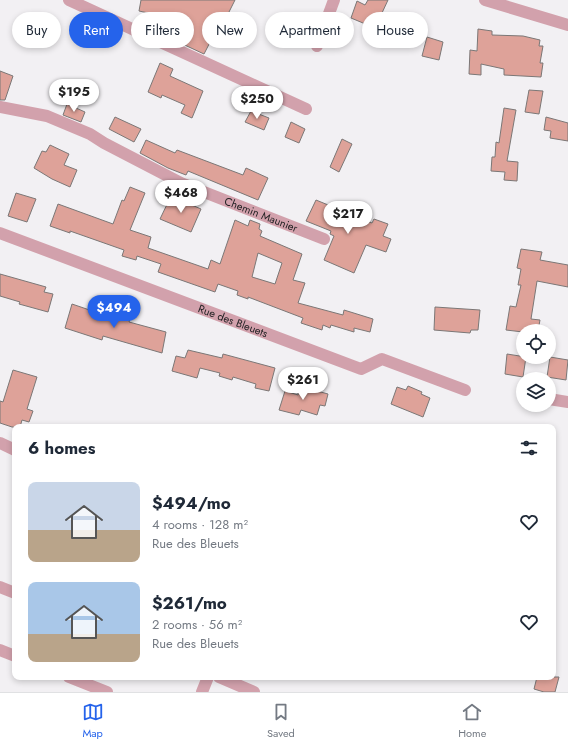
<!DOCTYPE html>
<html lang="en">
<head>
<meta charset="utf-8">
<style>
  :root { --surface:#fff; --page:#f2f2f3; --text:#1f2937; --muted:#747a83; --line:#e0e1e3; --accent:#2563eb }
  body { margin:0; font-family:Jost,sans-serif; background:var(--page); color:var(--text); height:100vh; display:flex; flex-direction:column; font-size:15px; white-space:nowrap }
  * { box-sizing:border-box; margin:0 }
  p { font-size:13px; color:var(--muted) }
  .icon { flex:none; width:22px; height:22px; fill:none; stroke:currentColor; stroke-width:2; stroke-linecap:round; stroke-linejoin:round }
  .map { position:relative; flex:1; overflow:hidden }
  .drawer { position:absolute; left:12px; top:424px; width:544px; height:256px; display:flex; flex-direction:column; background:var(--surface); border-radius:8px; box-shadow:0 2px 6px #0003 }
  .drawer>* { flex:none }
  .guide { position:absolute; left:12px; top:12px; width:544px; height:36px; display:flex; gap:8px }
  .fabs { position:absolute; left:516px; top:324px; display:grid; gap:8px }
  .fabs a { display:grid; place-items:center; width:40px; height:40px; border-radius:50%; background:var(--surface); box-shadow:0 2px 6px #0003; font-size:20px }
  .price { position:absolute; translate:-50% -34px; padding:0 9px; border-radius:14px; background:#fff; color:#222; font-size:13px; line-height:26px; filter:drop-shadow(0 1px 2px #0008) }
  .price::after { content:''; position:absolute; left:50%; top:24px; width:12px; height:9px; margin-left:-6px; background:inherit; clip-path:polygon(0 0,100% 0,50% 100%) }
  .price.current { background:var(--accent); color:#fff }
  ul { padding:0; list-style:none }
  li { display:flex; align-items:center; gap:12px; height:100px; padding:0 16px }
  li span { display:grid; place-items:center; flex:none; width:112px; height:80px; border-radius:8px; color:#555 }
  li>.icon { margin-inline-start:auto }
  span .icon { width:48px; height:48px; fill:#fffc; stroke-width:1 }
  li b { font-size:17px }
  h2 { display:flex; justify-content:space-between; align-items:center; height:48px; padding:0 16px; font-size:17px }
  .chip { padding:0 14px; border-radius:18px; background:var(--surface); box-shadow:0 2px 6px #0003; font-size:14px; line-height:36px }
  .chip.current { background:var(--accent); color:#fff }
  .menu { display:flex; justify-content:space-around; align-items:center; height:56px; border-top:1px solid var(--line); background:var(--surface); font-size:11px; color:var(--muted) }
  .menu a { display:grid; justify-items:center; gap:2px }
  .menu .current { color:var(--accent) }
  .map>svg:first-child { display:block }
</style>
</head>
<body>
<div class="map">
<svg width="568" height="692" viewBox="0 0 568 692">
  <rect width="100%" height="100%" fill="#f2f0f3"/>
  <g fill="#dea299" stroke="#7b7776" fill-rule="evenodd">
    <polygon points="141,0 235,0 225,20 222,19 204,54 161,34 167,17 139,11"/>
    <polygon points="368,0 388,0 375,28 351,18 357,1 365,5"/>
    <polygon points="478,29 492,31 492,35 523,36 540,40 539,46 543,46 540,63 543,63 541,77 504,75 504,69 481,64 481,75 469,74 470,50 477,51"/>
    <polygon points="427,37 443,42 439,60 422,56"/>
    <polygon points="160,63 173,69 170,76 203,91 192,118 181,113 185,105 162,95 161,98 148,92"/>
    <polygon points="0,71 13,76 5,100 0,100"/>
    <polygon points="529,90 543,91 539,114 525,112"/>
    <polygon points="67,104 85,112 81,122 63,115"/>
    <polygon points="504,108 516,110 507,161 518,162 517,181 504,180 505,172 491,171 492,157 495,157 496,142 499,143"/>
    <polygon points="251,111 269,118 264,130 245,122"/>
    <polygon points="115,117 141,129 134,142 109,129"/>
    <polygon points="546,117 568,123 568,141 550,138 551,131 544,130"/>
    <polygon points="291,122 305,129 299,143 285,137"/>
    <polygon points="342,139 352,144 339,172 330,167"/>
    <polygon points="146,140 175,153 177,150 243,175 246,168 268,178 258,200 188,171 186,175 168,168 140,153"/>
    <polygon points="50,145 69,154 64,165 77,170 70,187 52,179 34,168 42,151 46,152"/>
    <path d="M 130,187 L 145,193 L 130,230 L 151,237 L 148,248 L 208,269 L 211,260 L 220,264 L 235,220 L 248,226 L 250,220 L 260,224 L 259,229 L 262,231 L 260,236 L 302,254 L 293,280 L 305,283 L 298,303 L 343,315 L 344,310 L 373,319 L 370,332 L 354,328 L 354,332 L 331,325 L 330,328 L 323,325 L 322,330 L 301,323 L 303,318 L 248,297 L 248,299 L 237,295 L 238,291 L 218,284 L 215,292 L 178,279 L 158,272 L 161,264 L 137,256 L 136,260 L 122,256 L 124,250 L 70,231 L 70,233 L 50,226 L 58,204 L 113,224 L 122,200 L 124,201 ZM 258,253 L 282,263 L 275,284 L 252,277 Z"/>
    <polygon points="16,193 36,199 27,222 8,216"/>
    <polygon points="171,196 201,209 191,232 160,219"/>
    <polygon points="316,200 372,223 374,219 388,224 383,236 391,239 386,252 366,245 354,273 324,260 334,236 330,234 331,231 306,221"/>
    <polygon points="521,249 542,252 540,260 568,265 568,287 537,281 531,319 540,320 538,331 523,331 523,332 506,330 510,306 516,307 521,285 518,285 521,269 517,268"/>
    <polygon points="0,274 46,287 44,292 53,294 48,312 19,304 20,302 0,296"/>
    <polygon points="72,304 107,316 108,313 130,319 129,322 166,332 162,353 103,336 102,340 65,328"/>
    <polygon points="435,307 480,310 478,330 471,330 470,333 434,330"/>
    <polygon points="188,350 222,358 223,354 275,368 269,391 255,388 256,384 233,377 232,380 219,376 220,373 200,368 197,378 172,371 176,356 185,358"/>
    <polygon points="507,354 526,357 523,377 505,374"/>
    <polygon points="550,357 568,360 566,380 547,377"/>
    <polygon points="13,370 37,377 27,409 33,411 29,422 22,420 20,427 12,427 0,423 0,401 3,402"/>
    <polygon points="299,386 328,394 325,406 320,405 317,415 301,410 299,415 279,410 285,391 298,395"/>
    <polygon points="408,386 422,392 421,394 430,398 423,417 391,404 397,387 406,390"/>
    <polygon points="537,677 559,677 555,692 544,692 534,689"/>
  </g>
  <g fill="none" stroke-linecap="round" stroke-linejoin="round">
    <g stroke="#d2a1ac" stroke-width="12">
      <polyline points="69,0 306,109"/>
      <polyline points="485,0 568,25"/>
      <polyline points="317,46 334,0"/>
      <path id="s1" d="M 0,107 L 47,116 L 90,134 L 104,143 L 181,183 L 324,239"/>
      <path id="s2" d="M 0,233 L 361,369 L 382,359 L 465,390"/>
      <polyline points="549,399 568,402"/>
      <polyline points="0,443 15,450"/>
      <polyline points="0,587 15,593"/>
      <polyline points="0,650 15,656"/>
      <polyline points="69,677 107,692"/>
      <polyline points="219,677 254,692"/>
      <polyline points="202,692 208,677"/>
    </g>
  </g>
  <g text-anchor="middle" stroke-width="3" stroke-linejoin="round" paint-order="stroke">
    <g font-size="11" fill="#232224" stroke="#f2f0f3">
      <text dy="4" stroke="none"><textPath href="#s1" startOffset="284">Chemin Maunier</textPath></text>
      <text dy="4" stroke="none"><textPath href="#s2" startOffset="249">Rue des Bleuets</textPath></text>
    </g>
  </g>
</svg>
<div class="fabs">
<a><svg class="icon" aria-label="locate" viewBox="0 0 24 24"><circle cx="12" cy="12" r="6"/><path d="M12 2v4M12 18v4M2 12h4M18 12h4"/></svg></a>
<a><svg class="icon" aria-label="layers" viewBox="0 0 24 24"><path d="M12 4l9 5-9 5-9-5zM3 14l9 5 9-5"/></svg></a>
</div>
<b class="price" style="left:74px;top:113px">$195</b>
<b class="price" style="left:257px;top:120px">$250</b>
<b class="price" style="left:181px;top:214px">$468</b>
<b class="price" style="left:348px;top:235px">$217</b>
<b class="price current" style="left:114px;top:329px">$494</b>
<b class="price" style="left:303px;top:401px">$261</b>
<div class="guide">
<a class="chip">Buy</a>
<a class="chip current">Rent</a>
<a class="chip">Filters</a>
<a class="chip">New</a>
<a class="chip">Apartment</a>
<a class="chip">House</a>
</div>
<section class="drawer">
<h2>6 homes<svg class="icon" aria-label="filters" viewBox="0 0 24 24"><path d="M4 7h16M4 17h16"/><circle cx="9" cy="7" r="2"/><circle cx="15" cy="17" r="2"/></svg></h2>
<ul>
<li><span style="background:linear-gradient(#c9d6e8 60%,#b9a48a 0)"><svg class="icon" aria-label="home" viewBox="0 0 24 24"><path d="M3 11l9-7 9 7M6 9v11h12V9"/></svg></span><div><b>$494/mo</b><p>4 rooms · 128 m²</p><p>Rue des Bleuets</p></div><svg class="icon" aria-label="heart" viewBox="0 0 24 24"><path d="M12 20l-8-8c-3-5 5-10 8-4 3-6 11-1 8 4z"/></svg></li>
<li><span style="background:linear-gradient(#a9c7e8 65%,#b9a48a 0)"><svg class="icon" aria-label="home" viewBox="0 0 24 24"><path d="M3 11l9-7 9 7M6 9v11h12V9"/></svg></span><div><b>$261/mo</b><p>2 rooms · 56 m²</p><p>Rue des Bleuets</p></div><svg class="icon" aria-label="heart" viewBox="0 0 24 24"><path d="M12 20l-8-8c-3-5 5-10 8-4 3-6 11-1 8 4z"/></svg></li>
</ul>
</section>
</div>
<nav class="menu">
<a class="current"><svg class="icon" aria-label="map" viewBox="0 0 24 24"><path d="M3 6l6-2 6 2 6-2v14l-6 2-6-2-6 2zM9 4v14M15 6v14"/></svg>Map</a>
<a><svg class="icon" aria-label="saved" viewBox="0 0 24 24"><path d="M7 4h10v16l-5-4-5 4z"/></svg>Saved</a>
<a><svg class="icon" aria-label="home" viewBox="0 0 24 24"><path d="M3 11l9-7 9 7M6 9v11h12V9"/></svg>Home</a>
</nav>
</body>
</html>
